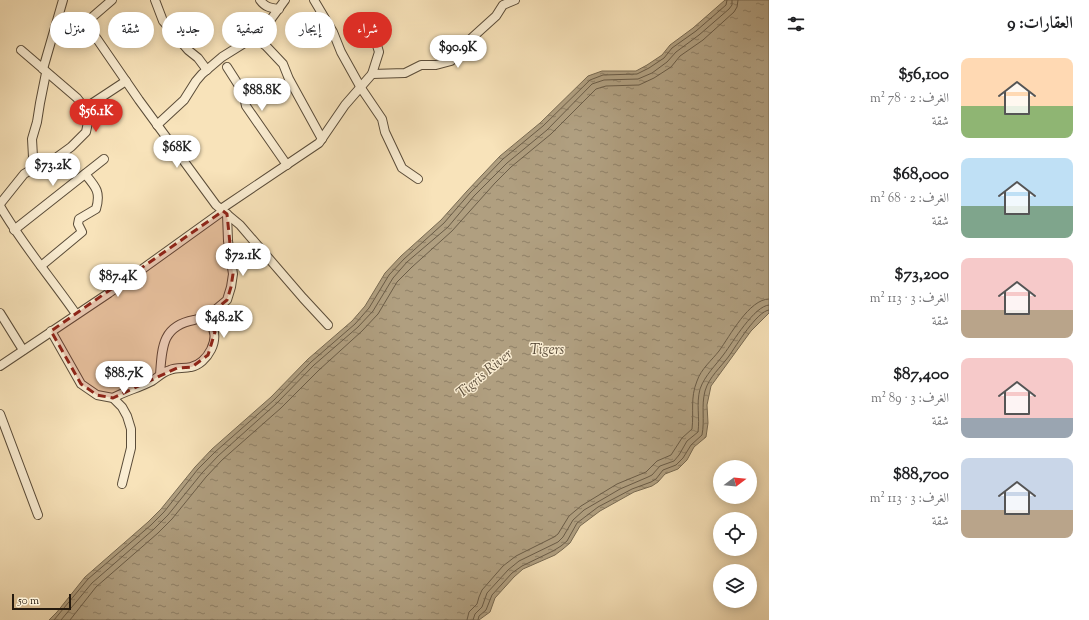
<!DOCTYPE html>
<html lang="ar">
<head>
<meta charset="utf-8">
<style>
  :root { --surface:#fff; --page:#f2f2f2; --text:#202124; --muted:#757577; --accent:#d93025 }
  body { margin:0; font-family:"Sorts Mill Goudy",Amiri,serif; background:var(--page); color:var(--text); direction:rtl; height:100vh; display:flex; flex-direction:column; font-size:15px; white-space:nowrap }
  * { box-sizing:border-box; margin:0 }
  p { font-size:13px; color:var(--muted) }
  .icon { flex:none; width:22px; height:22px; fill:none; stroke:currentColor; stroke-width:2; stroke-linecap:round; stroke-linejoin:round }
  .map { position:relative; flex:1; overflow:hidden; direction:ltr }
  .details { display:flex; flex-direction:column; background:var(--surface); width:320px }
  .details>* { flex:none }
  .guide { position:absolute; left:12px; top:12px; width:380px; height:36px; direction:rtl; display:flex; gap:8px }
  .needle { width:26px; rotate:74deg }
  .tools { position:absolute; left:713px; top:460px; display:grid; gap:8px }
  .tools a { display:grid; place-items:center; width:44px; height:44px; border-radius:50%; background:var(--surface); box-shadow:0 2px 10px #0003; font-size:20px }
  .scale { position:absolute; left:12px; bottom:10px; width:59px; box-sizing:border-box; padding-left:4px; border:2px solid #251a0e; border-top:0; font-size:11px; line-height:14px; white-space:nowrap; color:#251a0e; -webkit-text-stroke:3px #faedd2; paint-order:stroke }
  .price { position:absolute; translate:-50% -34px; padding:0 9px; border-radius:14px; background:#fff; color:#222; font-size:13px; line-height:26px; filter:drop-shadow(0 1px 2px #0008) }
  .price::after { content:''; position:absolute; left:50%; top:24px; width:12px; height:9px; margin-left:-6px; background:inherit; clip-path:polygon(0 0,100% 0,50% 100%) }
  .price.current { background:var(--accent); color:#fff }
  ul { padding:0; list-style:none }
  li { display:flex; align-items:center; gap:12px; height:100px; padding:0 16px }
  li span { display:grid; place-items:center; flex:none; width:112px; height:80px; border-radius:8px; color:#555 }
  li>.icon { margin-inline-start:auto }
  span .icon { width:48px; height:48px; fill:#fffc; stroke-width:1 }
  li b { font-size:17px }
  h2 { display:flex; justify-content:space-between; align-items:center; height:48px; padding:0 16px; font-size:17px }
  .chip { padding:0 14px; border-radius:18px; background:var(--surface); box-shadow:0 2px 10px #0003; font-size:14px; line-height:36px }
  .chip.current { background:var(--accent); color:#fff }
  main { display:flex; flex:1; min-height:0 }
  .map>svg:first-child { display:block }
</style>
</head>
<body>
<main>
<section class="details">
<h2>العقارات: 9<svg class="icon" aria-label="filters" viewBox="0 0 24 24"><path d="M4 7h16M4 17h16"/><circle cx="9" cy="7" r="2"/><circle cx="15" cy="17" r="2"/></svg></h2>
<ul>
<li><span style="background:linear-gradient(#ffd9b3 60%,#8fb573 0)"><svg class="icon" aria-label="home" viewBox="0 0 24 24"><path d="M3 11l9-7 9 7M6 9v11h12V9"/></svg></span><div><b>$56,100</b><p>الغرف: 2 · 78 m²</p><p>شقة</p></div></li>
<li><span style="background:linear-gradient(#bfe0f5 60%,#7fa58c 0)"><svg class="icon" aria-label="home" viewBox="0 0 24 24"><path d="M3 11l9-7 9 7M6 9v11h12V9"/></svg></span><div><b>$68,000</b><p>الغرف: 2 · 68 m²</p><p>شقة</p></div></li>
<li><span style="background:linear-gradient(#f6c9c9 65%,#b9a48a 0)"><svg class="icon" aria-label="home" viewBox="0 0 24 24"><path d="M3 11l9-7 9 7M6 9v11h12V9"/></svg></span><div><b>$73,200</b><p>الغرف: 3 · 113 m²</p><p>شقة</p></div></li>
<li><span style="background:linear-gradient(#f6c9c9 75%,#9aa5b1 0)"><svg class="icon" aria-label="home" viewBox="0 0 24 24"><path d="M3 11l9-7 9 7M6 9v11h12V9"/></svg></span><div><b>$87,400</b><p>الغرف: 3 · 89 m²</p><p>شقة</p></div></li>
<li><span style="background:linear-gradient(#c9d6e8 65%,#b9a48a 0)"><svg class="icon" aria-label="home" viewBox="0 0 24 24"><path d="M3 11l9-7 9 7M6 9v11h12V9"/></svg></span><div><b>$88,700</b><p>الغرف: 3 · 113 m²</p><p>شقة</p></div></li>
</ul>
</section>
<div class="map">
<svg width="769" height="620" viewBox="0 0 769 620">
  <defs>
    <pattern id="water-ripples" width="26" height="14" patternUnits="userSpaceOnUse"><rect width="26" height="14" fill="#b09f80"/><path d="M2 4q2-2 4 0t4 0M15 11q2-2 4 0t4 0" fill="none" stroke="#8f8167"/></pattern>
  </defs>
  <rect width="100%" height="100%" fill="#f8e3ba"/>
  <filter id="stains"><feTurbulence type="fractalNoise" baseFrequency=".005" numOctaves="4"/><feColorMatrix values="0 0 0 0 .2 0 0 0 0 .09 0 0 0 0 .02 0 0 0 .5 -.17"/></filter>
  <radialGradient id="worn" r=".72"><stop offset=".6" stop-color="#630" stop-opacity="0"/><stop offset="1" stop-color="#630" stop-opacity=".3"/></radialGradient>
  <polygon fill="url(#water-ripples)" stroke="#786a52" points="725,0 769,0 769,313 751,331 711,386 707,405 708,423 706,437 694,447 687,460 678,469 665,474 658,482 652,486 634,492 600,511 580,526 570,543 563,549 555,555 523,569 514,577 495,598 490,612 479,620 49,620 57,612 85,577 148,522 161,509 195,467 212,449 271,397 308,359 352,321 365,306 385,273 401,256 441,220 467,191 500,156 540,123 588,76 602,71 636,71 647,65 662,55 670,45 693,28"/>
  <g fill="none" stroke-linecap="round" stroke-linejoin="round">
    <g stroke="#6a5c47" stroke-width="1">
      <polyline points="54,620 88,579 151,525 164,512 198,469 215,452 274,400 311,362 355,324 369,308 389,275 404,259 444,223 470,193 503,159 543,126 590,80 603,75 637,74 649,68 664,58 672,48 696,31 726,5 727,0"/>
      <polyline points="61,620 92,583 154,529 168,515 202,473 218,456 277,403 314,365 358,327 373,311 393,278 407,262 448,227 474,196 507,163 547,130 592,84 604,80 638,79 652,73 667,62 676,52 699,35 729,9 732,5 732,0"/>
      <polyline points="70,620 96,587 158,533 172,519 206,477 222,460 281,408 319,370 362,331 378,314 397,282 412,267 452,231 495,183 511,167 551,134 596,89 606,86 639,85 654,78 671,67 680,56 703,40 734,12 737,7 738,0"/>
      <path d="M 467,620 L 469,612 L 477,604 L 479,597 L 482,590 L 503,566 L 516,556 L 554,537 L 558,534 L 569,516 L 581,506 L 617,484 L 646,472 L 657,461 L 671,455 L 682,438 L 692,429 C 694,412 690,398 697,381 C 701,369 712,360 719,351 C 730,336 749,299 769,299"/>
      <path d="M 473,620 L 475,614 L 482,607 L 487,593 L 508,570 L 519,561 L 558,542 L 563,537 L 573,520 L 584,510 L 620,489 L 648,477 L 652,475 L 660,466 L 674,461 L 679,455 L 687,441 L 698,432 C 700,418 696,404 700,389 C 705,375 716,365 724,354 C 733,342 754,306 769,305"/>
      <path d="M 478,620 L 479,616 L 486,610 L 492,595 L 512,573 L 522,566 L 553,551 L 561,546 L 567,541 L 577,523 L 598,507 L 632,489 L 651,482 L 656,479 L 663,470 L 676,465 L 683,458 L 691,445 L 702,435 C 705,420 701,406 705,391 C 709,377 721,367 729,356 C 736,346 757,311 769,310"/>
    </g>
    <defs>
      <g id="minor">
        <path d="M 112,0 L 90,19 C 88,26 93,33 97,39 L 139,100 L 216,205 L 240,225 L 303,298 L 328,325"/>
        <polyline points="155,0 163,21 188,50 198,58 207,70"/>
        <path d="M 260,0 C 265,7 270,8 279,9"/>
        <polyline points="314,0 333,32 341,52 361,88 382,119 385,132 402,168 418,179"/>
        <polyline points="254,37 266,46 283,64 289,79 322,139"/>
        <polyline points="227,67 243,92 246,106 287,165"/>
        <polyline points="43,69 63,0"/>
        <polyline points="372,74 405,73 421,65 436,65 451,61 464,45 496,16 503,5 515,0"/>
        <polyline points="85,108 126,81"/>
        <polyline points="157,125 184,100 196,81 202,74 222,57 254,37 266,26 285,0"/>
        <polyline points="30,171 33,157 32,139 37,122 40,103 46,73"/>
        <polyline points="0,204 24,174 34,168 53,160 71,147 86,132 88,122 87,111 77,98 21,50"/>
        <path d="M 0,206 C 22,244 51,278 76,314"/>
        <polyline points="221,209 319,143 345,105 372,74 379,52 376,42"/>
        <polyline points="14,230 104,159"/>
        <path d="M 41,266 L 82,232 L 78,224 L 79,219 L 96,209 C 101,192 96,187 85,174"/>
        <polyline points="0,313 23,350"/>
        <polyline points="200,318 208,311 215,310 227,300 231,287 233,274 228,241 227,214"/>
        <polyline points="51,331 81,384 97,395 113,398 122,407 127,416 131,429 131,448 122,484"/>
        <polyline points="0,366 109,293 223,211"/>
        <path d="M 113,398 C 125,391 139,388 152,381 C 158,377 163,372 170,370 C 177,367 184,369 191,367 C 207,364 222,338 210,324 C 205,318 201,318 194,320 C 162,326 162,347 160,375"/>
        <polyline points="0,414 38,515"/>
      </g>
    </defs>
    <use href="#minor" stroke="#5a4c39" stroke-width="10"/>
    <use href="#minor" stroke="#faedd2" stroke-width="8"/>
  </g>
  <path fill="#8f2418" fill-opacity="0.2" stroke="#8f2418" stroke-width="3" stroke-dasharray="8 5" stroke-linejoin="round" d="M 223,211 L 227,214 L 233,274 L 231,287 L 227,300 L 215,310 L 199,313 L 215,332 L 208,355 L 192,367 L 177,368 L 113,398 L 97,395 L 81,384 L 51,331 Z"/>
  <g text-anchor="middle" stroke-width="3" stroke-linejoin="round" paint-order="stroke">
    <g font-size="15" font-style="italic" fill="#5d4f3c" stroke="#faedd2">
      <text x="547" y="354">Tigers</text>
      <text transform="translate(484 373) rotate(-40)" y="5">Tigris River</text>
    </g>
  </g>
  <rect width="100%" height="100%" filter="url(#stains)"/>
  <rect width="100%" height="100%" fill="url(#worn)"/>
</svg>
<div class="tools">
<a><svg class="needle" viewBox="-14 -14 28 28"><path d="M0-13l5 13h-10z" fill="#e53935"/><path d="M0 13l5-13h-10z" fill="#757577"/></svg></a>
<a><svg class="icon" aria-label="locate" viewBox="0 0 24 24"><circle cx="12" cy="12" r="6"/><path d="M12 2v4M12 18v4M2 12h4M18 12h4"/></svg></a>
<a><svg class="icon" aria-label="layers" viewBox="0 0 24 24"><path d="M12 4l9 5-9 5-9-5zM3 14l9 5 9-5"/></svg></a>
</div>
<div class="scale">50 m</div>
<b class="price" style="left:458px;top:69px">$90.9K</b>
<b class="price" style="left:262px;top:112px">$88.8K</b>
<b class="price current" style="left:96px;top:133px">$56.1K</b>
<b class="price" style="left:177px;top:169px">$68K</b>
<b class="price" style="left:53px;top:187px">$73.2K</b>
<b class="price" style="left:243px;top:277px">$72.1K</b>
<b class="price" style="left:118px;top:298px">$87.4K</b>
<b class="price" style="left:224px;top:339px">$48.2K</b>
<b class="price" style="left:124px;top:395px">$88.7K</b>
<div class="guide">
<a class="chip current">شراء</a>
<a class="chip">إيجار</a>
<a class="chip">تصفية</a>
<a class="chip">جديد</a>
<a class="chip">شقة</a>
<a class="chip">منزل</a>
</div>
</div>
</main>
</body>
</html>
